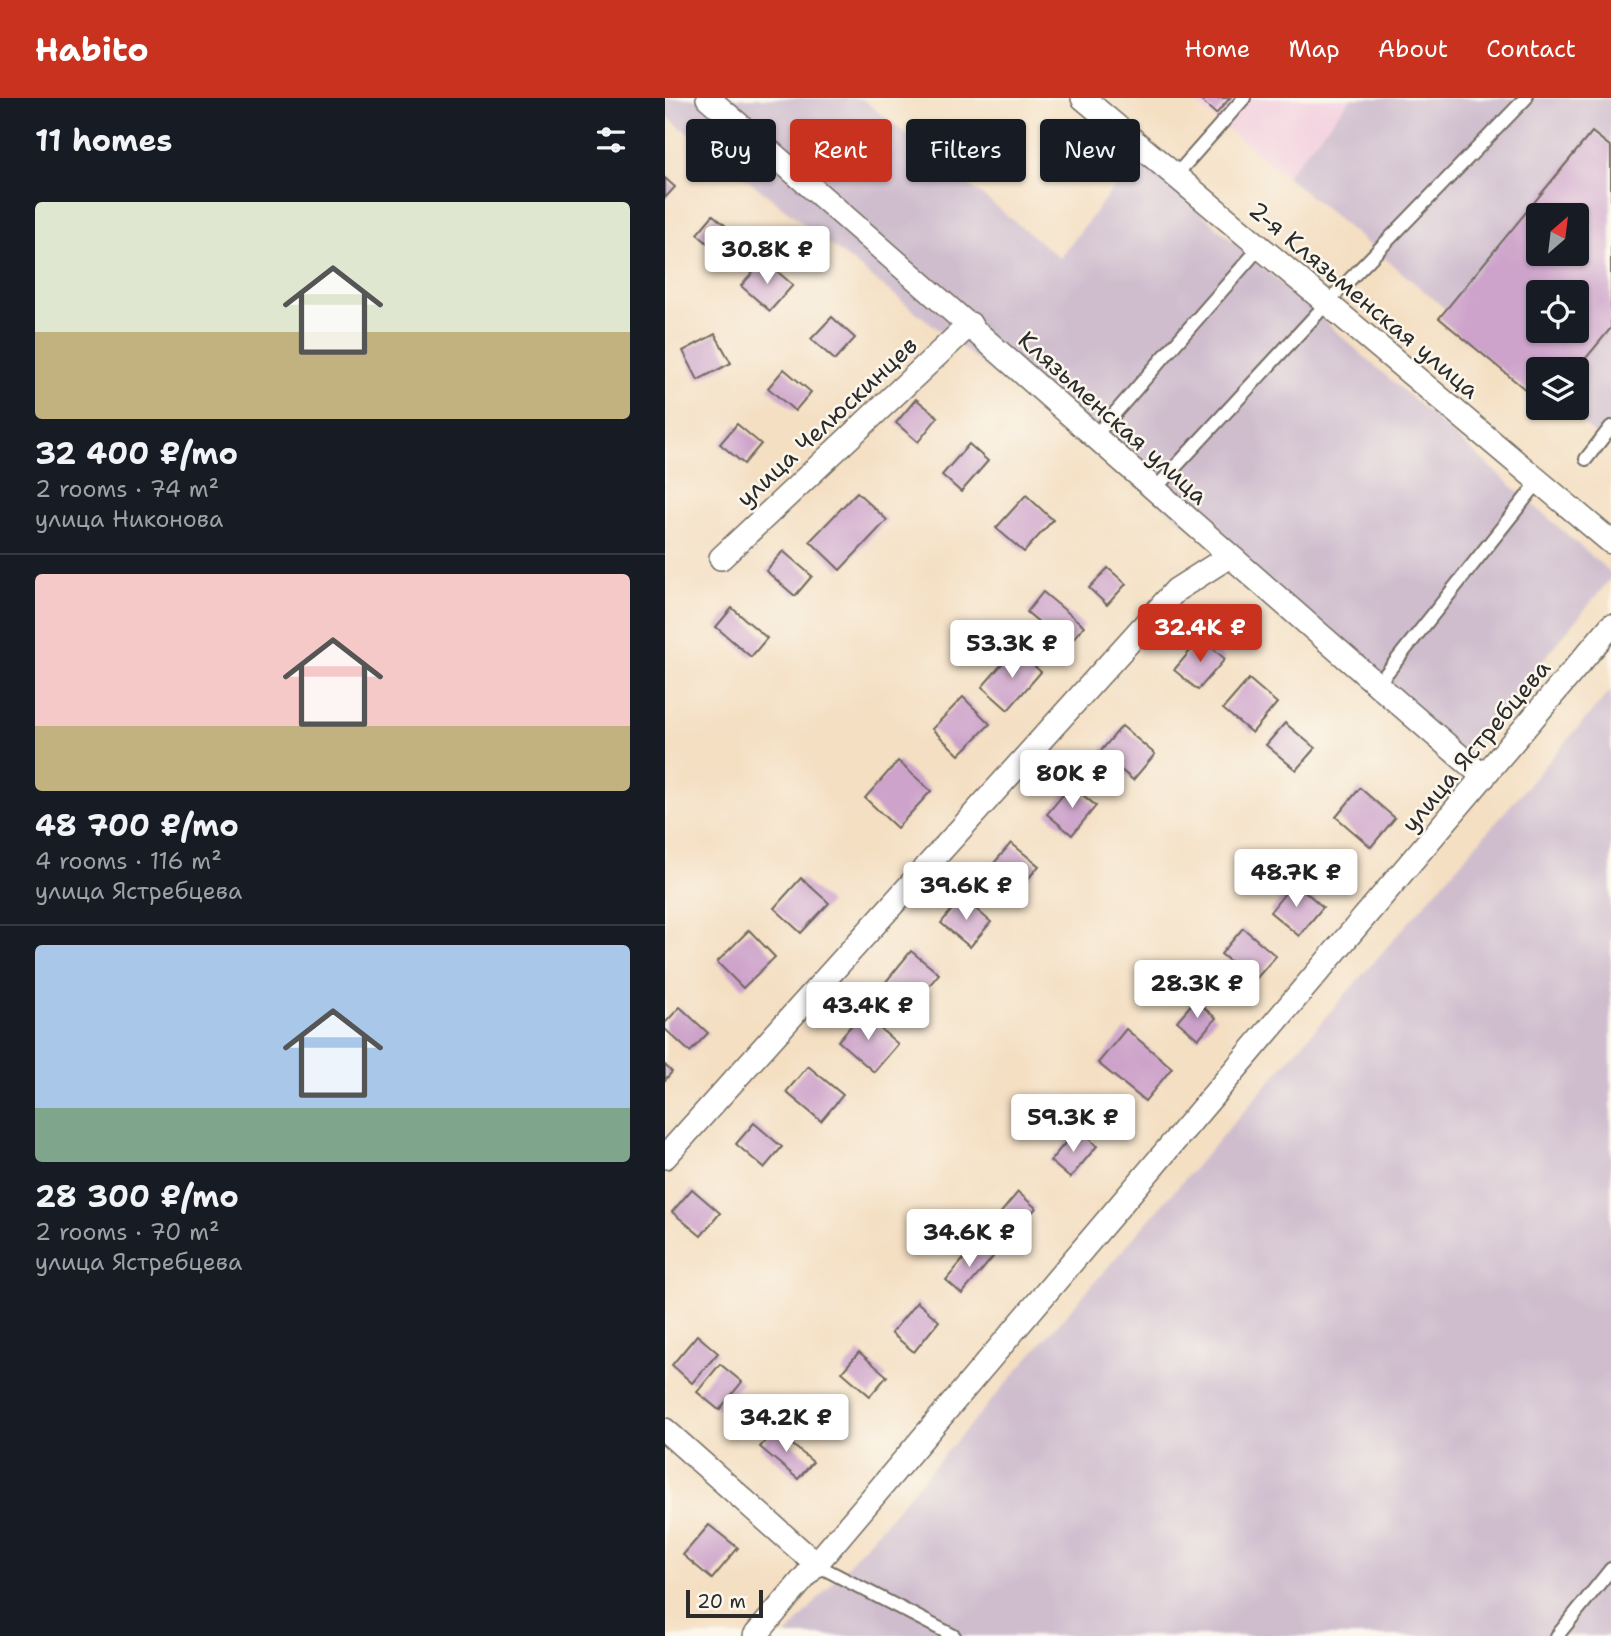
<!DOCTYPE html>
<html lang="en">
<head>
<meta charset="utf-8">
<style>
  :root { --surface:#171b24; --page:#242831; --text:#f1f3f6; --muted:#9ea1a6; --line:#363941; --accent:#c8321e }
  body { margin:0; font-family:"Shantell Sans",sans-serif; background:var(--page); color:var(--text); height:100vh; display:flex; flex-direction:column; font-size:26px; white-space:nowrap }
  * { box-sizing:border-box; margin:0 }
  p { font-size:23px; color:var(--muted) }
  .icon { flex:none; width:38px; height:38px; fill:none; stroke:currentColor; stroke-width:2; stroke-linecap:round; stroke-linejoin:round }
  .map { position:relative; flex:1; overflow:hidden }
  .panel { display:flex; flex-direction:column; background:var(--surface); width:665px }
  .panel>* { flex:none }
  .top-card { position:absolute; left:21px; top:21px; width:665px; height:63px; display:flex; gap:14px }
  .needle { width:46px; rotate:28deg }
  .tools { position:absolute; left:861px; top:105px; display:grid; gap:14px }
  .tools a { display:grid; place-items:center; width:63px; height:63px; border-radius:7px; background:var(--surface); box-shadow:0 2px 5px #0004; font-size:35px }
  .scale { position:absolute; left:21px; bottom:18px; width:77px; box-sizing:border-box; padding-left:7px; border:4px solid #2b2b2b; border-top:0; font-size:19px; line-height:24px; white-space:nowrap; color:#2b2b2b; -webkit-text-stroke:5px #fbf7ec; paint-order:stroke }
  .price { position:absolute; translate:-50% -60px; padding:0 16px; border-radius:7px; background:#fff; color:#222; font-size:23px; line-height:46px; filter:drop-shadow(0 2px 4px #0008) }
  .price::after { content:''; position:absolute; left:50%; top:42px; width:21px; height:16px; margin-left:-10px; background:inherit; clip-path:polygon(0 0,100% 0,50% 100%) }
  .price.selected { background:var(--accent); color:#fff }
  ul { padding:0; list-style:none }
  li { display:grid; align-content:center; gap:14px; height:371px; padding:0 35px }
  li+li { border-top:2px solid var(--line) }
  li span { display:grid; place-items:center; height:217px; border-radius:7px; color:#555 }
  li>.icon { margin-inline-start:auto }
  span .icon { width:126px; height:126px; fill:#fffc; stroke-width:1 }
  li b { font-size:30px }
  h2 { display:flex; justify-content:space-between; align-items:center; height:84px; padding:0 35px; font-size:30px }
  .tag { padding:0 24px; border-radius:7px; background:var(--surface); box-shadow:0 2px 5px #0004; font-size:24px; line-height:63px }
  .tag.selected { background:var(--accent); color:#fff }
  header { display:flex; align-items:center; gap:42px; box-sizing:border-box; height:98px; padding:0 35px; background:var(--accent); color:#fff }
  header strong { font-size:33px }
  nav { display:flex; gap:38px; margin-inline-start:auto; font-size:24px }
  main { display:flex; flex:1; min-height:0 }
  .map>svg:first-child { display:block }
</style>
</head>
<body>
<header>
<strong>Habito</strong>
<nav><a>Home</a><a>Map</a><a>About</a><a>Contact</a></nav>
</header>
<main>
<section class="panel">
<h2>11 homes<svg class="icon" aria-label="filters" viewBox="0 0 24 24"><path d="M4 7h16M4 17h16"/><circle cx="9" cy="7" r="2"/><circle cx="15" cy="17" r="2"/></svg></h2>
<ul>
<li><span style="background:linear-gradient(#dfe7d0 60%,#c2b280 0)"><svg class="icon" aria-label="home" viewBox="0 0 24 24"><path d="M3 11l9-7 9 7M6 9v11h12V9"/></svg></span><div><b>32 400 ₽/mo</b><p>2 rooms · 74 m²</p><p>улица Никонова</p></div></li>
<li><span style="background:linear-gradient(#f6c9c9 70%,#c2b280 0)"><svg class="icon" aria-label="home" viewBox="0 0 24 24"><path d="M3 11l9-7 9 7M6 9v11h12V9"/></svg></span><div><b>48 700 ₽/mo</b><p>4 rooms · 116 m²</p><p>улица Ястребцева</p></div></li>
<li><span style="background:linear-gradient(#a9c7e8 75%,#7fa58c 0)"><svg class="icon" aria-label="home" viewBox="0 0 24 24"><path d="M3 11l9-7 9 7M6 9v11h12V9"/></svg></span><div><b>28 300 ₽/mo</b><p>2 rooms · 70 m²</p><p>улица Ястребцева</p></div></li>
</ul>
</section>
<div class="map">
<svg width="946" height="1538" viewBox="0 0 946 1538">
  <rect width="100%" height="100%" fill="#fbf7ec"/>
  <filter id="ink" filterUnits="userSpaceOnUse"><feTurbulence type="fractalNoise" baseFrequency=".0143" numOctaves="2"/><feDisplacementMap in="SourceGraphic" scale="14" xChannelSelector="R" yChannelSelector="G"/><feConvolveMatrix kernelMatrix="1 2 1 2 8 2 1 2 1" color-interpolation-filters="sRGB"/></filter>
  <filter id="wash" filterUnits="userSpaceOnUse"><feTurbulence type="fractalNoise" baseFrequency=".00686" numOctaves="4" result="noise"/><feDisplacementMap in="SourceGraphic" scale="28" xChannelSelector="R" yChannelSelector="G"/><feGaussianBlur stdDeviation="1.57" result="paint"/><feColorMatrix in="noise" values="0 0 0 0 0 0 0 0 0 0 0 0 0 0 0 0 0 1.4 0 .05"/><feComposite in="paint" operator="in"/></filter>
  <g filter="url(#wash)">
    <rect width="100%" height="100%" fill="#f4dfc3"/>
    <polygon fill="#f3cfdf" points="523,0 686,0 621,78"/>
    <g fill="#cfbdce" fill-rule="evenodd">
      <polygon points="0,0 196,0 395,160 472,59 946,475 946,480 798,659 563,459 0,17"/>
      <path d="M 686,0 L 946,0 L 946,349 L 899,310 L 912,310 L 912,271 L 873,271 L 873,288 L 621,78 ZM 873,117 L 912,117 L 912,156 L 873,156 ZM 873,194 L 912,194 L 912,233 L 873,233 Z"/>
      <polygon points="946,592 946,1538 121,1538"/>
    </g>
    <g id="blocks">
      <g fill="#cda3cb" fill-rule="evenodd">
        <polygon points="533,0 565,0 551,16"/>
        <path d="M 927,34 L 946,49 L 946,230 L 912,271 L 873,271 L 873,302 L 774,220 ZM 873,117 L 912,117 L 912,156 L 873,156 ZM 873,194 L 912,194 L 912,233 L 873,233 Z"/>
        <polygon points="0,80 10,89 0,100"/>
        <polygon points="48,117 81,145 64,164 32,136"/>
        <polygon points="99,162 128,187 105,213 76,188"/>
        <polygon points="167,219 190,240 170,262 146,241"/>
        <polygon points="50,236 66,265 33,282 18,253"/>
        <polygon points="119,271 146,294 130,313 103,290"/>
        <polygon points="251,301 273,319 253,344 231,325"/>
        <polygon points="72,326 96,346 79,366 55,346"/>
        <polygon points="304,346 323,363 296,394 277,377"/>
        <polygon points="192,394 222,422 175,472 145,443"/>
        <polygon points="361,397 388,422 359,454 331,430"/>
        <polygon points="118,453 147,478 130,498 101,473"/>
        <polygon points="443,470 461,486 442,507 424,490"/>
        <polygon points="378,494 419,528 402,548 362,514"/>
        <polygon points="67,510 102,540 86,559 51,529"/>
        <polygon points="536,540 560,561 533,592 509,572"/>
        <polygon points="350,551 376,574 343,612 317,589"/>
        <polygon points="584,581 612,605 587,635 558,611"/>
        <polygon points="298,599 325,626 294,657 267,631"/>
        <polygon points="620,625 650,650 631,672 601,647"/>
        <polygon points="457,628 490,656 468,682 435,654"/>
        <polygon points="233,663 266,693 232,730 200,700"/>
        <polygon points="406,687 431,708 407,737 382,716"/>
        <polygon points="695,690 730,720 706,749 671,719"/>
        <polygon points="346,745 374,768 357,788 329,765"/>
        <polygon points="136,780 164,805 136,835 109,810"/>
        <polygon points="629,784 658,809 634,838 605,814"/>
        <polygon points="297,799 326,824 305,849 276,825"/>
        <polygon points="578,830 611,858 589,883 556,856"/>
        <polygon points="84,832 110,859 78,890 52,864"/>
        <polygon points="246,853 274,876 246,909 219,886"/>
        <polygon points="530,902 551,920 533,941 512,923"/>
        <polygon points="15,909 43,935 25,954 0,931 0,925"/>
        <polygon points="197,915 233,946 209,974 173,943"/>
        <polygon points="461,931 507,970 480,1003 433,965"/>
        <polygon points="0,967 7,974 0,982"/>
        <polygon points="143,968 178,997 156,1023 121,994"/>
        <polygon points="89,1025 117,1049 99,1070 71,1046"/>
        <polygon points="412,1031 432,1048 405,1080 385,1063"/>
        <polygon points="27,1091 55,1115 36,1138 7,1114"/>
        <polygon points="353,1094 371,1110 351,1133 333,1118"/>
        <polygon points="312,1145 328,1159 297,1196 281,1182"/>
        <polygon points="252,1204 274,1223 249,1254 226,1235"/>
        <polygon points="32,1237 53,1255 27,1285 7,1267"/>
        <polygon points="194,1254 222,1278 205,1298 177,1274"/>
        <polygon points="55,1266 77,1284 54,1312 32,1294"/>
        <polygon points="110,1332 148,1364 133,1381 95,1349"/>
        <polygon points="44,1427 73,1450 47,1481 18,1457"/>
      </g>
    </g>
  </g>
  <g filter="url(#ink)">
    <use href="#blocks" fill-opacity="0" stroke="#716a60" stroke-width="2"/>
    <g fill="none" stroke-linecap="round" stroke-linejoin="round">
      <defs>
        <g id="service">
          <polyline points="510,78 579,0"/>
          <polyline points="429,339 595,149"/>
          <polyline points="921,361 946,329"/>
          <polyline points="489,392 662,205 861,0"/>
          <polyline points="712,587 874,383"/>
          <polyline points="152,1467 289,1538"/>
          <polyline points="892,1538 946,1471"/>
        </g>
        <g id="minor">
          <path d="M 43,0 C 304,224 558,455 819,679"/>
          <polyline points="418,0 946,444"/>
          <polyline points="56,460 305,226"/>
          <polyline points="0,1059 511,492 563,459"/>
          <polyline points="0,1332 152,1467"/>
          <polyline points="90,1538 946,528"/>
        </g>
      </defs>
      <use href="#service" stroke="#716a60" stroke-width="16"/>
      <use href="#minor" stroke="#716a60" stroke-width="26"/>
      <use href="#service" stroke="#fff" stroke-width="12"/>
      <use href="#minor" stroke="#fff" stroke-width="23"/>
    </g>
  </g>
  <g text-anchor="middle" stroke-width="5" stroke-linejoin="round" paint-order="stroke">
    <g font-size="24" fill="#2b2b2b" stroke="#fbf7ec">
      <text transform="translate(699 202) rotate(40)" y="8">2-я Клязьменская улица</text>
      <text transform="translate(448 320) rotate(42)" y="8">Клязьменская улица</text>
      <text transform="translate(162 324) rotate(-43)" y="8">улица Челюскинцев</text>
      <text transform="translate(811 648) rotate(-50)" y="8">улица Ястребцева</text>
    </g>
  </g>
</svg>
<div class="tools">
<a><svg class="needle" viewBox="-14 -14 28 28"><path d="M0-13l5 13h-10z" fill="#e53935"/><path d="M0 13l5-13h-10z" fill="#9ea1a6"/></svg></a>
<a><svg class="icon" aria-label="locate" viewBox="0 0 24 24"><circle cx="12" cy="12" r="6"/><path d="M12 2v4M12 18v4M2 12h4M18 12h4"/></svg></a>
<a><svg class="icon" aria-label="layers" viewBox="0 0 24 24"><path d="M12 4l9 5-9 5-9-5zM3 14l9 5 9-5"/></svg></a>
</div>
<div class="scale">20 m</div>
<b class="price" style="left:102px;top:188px">30.8K ₽</b>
<b class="price selected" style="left:535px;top:566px">32.4K ₽</b>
<b class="price" style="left:347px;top:582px">53.3K ₽</b>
<b class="price" style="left:407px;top:712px">80K ₽</b>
<b class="price" style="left:631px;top:811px">48.7K ₽</b>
<b class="price" style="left:301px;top:824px">39.6K ₽</b>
<b class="price" style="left:532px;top:922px">28.3K ₽</b>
<b class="price" style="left:203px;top:944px">43.4K ₽</b>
<b class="price" style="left:408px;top:1056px">59.3K ₽</b>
<b class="price" style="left:304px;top:1171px">34.6K ₽</b>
<b class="price" style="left:121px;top:1356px">34.2K ₽</b>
<div class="top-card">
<a class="tag">Buy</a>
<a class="tag selected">Rent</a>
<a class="tag">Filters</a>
<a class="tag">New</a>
</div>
</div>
</main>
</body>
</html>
